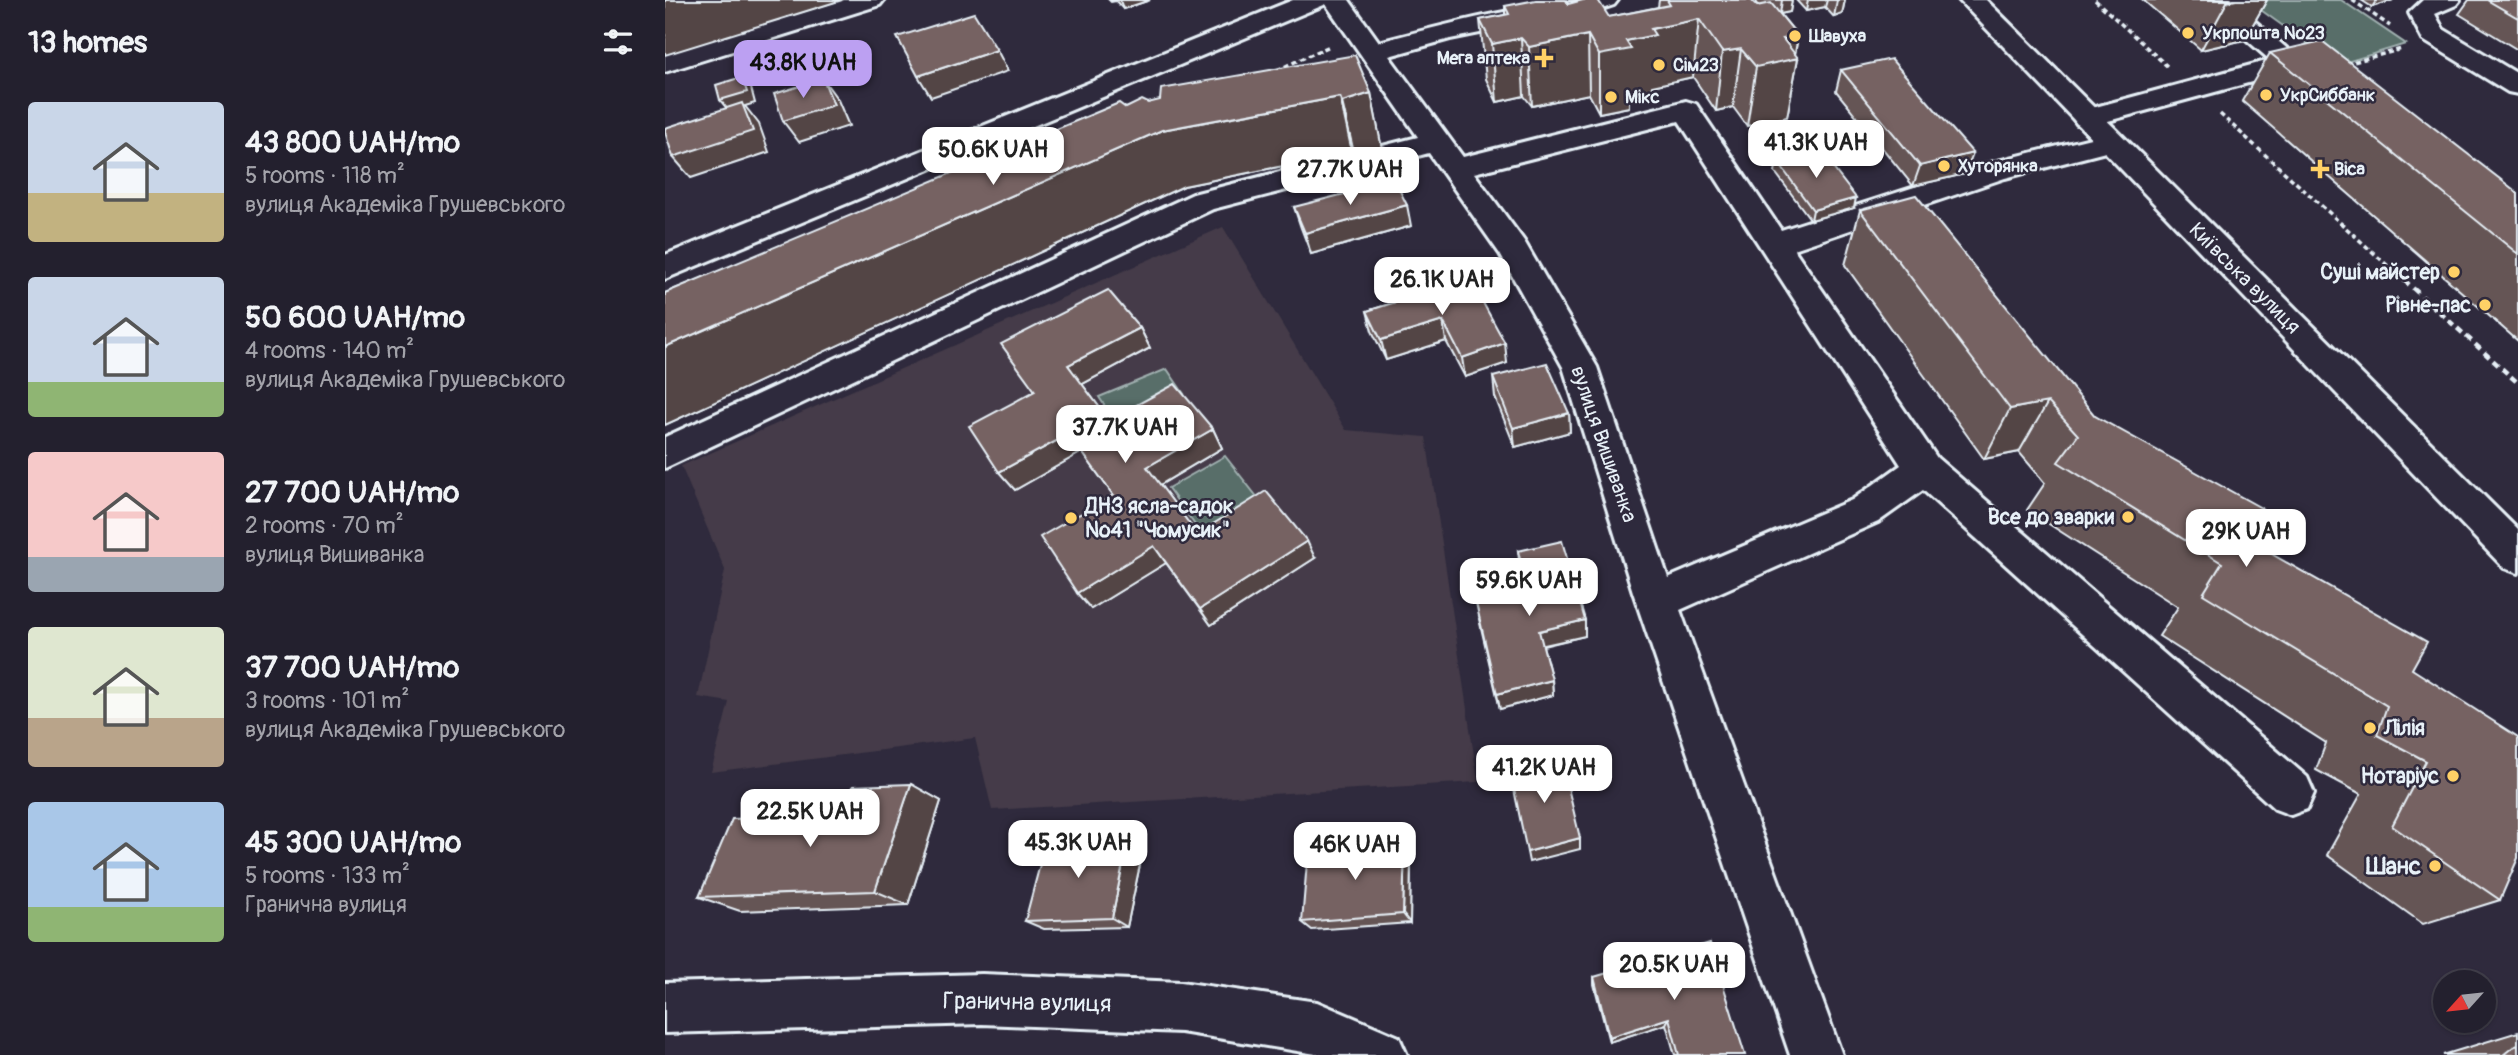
<!DOCTYPE html>
<html lang="en">
<head>
<meta charset="utf-8">
<style>
  :root { --surface:#23202e; --page:#2f2d3a; --text:#f1f3f6; --muted:#a3a3aa; --line:#403e4a; --accent:#bca0f2 }
  body { margin:0; font-family:Pangolin,sans-serif; background:var(--page); color:var(--text); height:100vh; display:flex; flex-direction:column; font-size:26px; white-space:nowrap }
  * { box-sizing:border-box; margin:0 }
  p { font-size:23px; color:var(--muted) }
  .icon { flex:none; width:38px; height:38px; fill:none; stroke:currentColor; stroke-width:2; stroke-linecap:round; stroke-linejoin:round }
  .map { position:relative; flex:1; overflow:hidden }
  .panel { display:flex; flex-direction:column; background:var(--surface); width:665px }
  .panel>* { flex:none }
  .needle { width:46px; rotate:243deg }
  .tools { position:absolute; left:1768px; top:970px; display:grid; gap:14px }
  .tools a { display:grid; place-items:center; width:63px; height:63px; border-radius:50%; background:var(--surface); box-shadow:0 2px 5px #0004,0 0 0 2px var(--line); font-size:35px }
  .price { position:absolute; translate:-50% -60px; padding:0 16px; border-radius:14px; background:#fff; color:#222; font-size:23px; line-height:46px; filter:drop-shadow(0 2px 4px #0008) }
  .price::after { content:''; position:absolute; left:50%; top:42px; width:21px; height:16px; margin-left:-10px; background:inherit; clip-path:polygon(0 0,100% 0,50% 100%) }
  .price.on { background:var(--accent); color:#111 }
  ul { padding:0; list-style:none }
  li { display:flex; align-items:center; gap:21px; height:175px; padding:0 28px }
  li span { display:grid; place-items:center; flex:none; width:196px; height:140px; border-radius:7px; color:#555 }
  li>.icon { margin-inline-start:auto }
  span .icon { width:84px; height:84px; fill:#fffc; stroke-width:1 }
  li b { font-size:30px }
  h2 { display:flex; justify-content:space-between; align-items:center; height:84px; padding:0 28px; font-size:30px }
  main { display:flex; flex:1; min-height:0 }
  .map>svg:first-child { display:block }
</style>
</head>
<body>
<main>
<section class="panel">
<h2>13 homes<svg class="icon" aria-label="filters" viewBox="0 0 24 24"><path d="M4 7h16M4 17h16"/><circle cx="9" cy="7" r="2"/><circle cx="15" cy="17" r="2"/></svg></h2>
<ul>
<li><span style="background:linear-gradient(#c9d6e8 65%,#c2b280 0)"><svg class="icon" aria-label="home" viewBox="0 0 24 24"><path d="M3 11l9-7 9 7M6 9v11h12V9"/></svg></span><div><b>43 800 UAH/mo</b><p>5 rooms · 118 m²</p><p>вулиця Академіка Грушевського</p></div></li>
<li><span style="background:linear-gradient(#c9d6e8 75%,#8fb573 0)"><svg class="icon" aria-label="home" viewBox="0 0 24 24"><path d="M3 11l9-7 9 7M6 9v11h12V9"/></svg></span><div><b>50 600 UAH/mo</b><p>4 rooms · 140 m²</p><p>вулиця Академіка Грушевського</p></div></li>
<li><span style="background:linear-gradient(#f6c9c9 75%,#9aa5b1 0)"><svg class="icon" aria-label="home" viewBox="0 0 24 24"><path d="M3 11l9-7 9 7M6 9v11h12V9"/></svg></span><div><b>27 700 UAH/mo</b><p>2 rooms · 70 m²</p><p>вулиця Вишиванка</p></div></li>
<li><span style="background:linear-gradient(#dfe7d0 65%,#b9a48a 0)"><svg class="icon" aria-label="home" viewBox="0 0 24 24"><path d="M3 11l9-7 9 7M6 9v11h12V9"/></svg></span><div><b>37 700 UAH/mo</b><p>3 rooms · 101 m²</p><p>вулиця Академіка Грушевського</p></div></li>
<li><span style="background:linear-gradient(#a9c7e8 75%,#8fb573 0)"><svg class="icon" aria-label="home" viewBox="0 0 24 24"><path d="M3 11l9-7 9 7M6 9v11h12V9"/></svg></span><div><b>45 300 UAH/mo</b><p>5 rooms · 133 m²</p><p>Гранична вулиця</p></div></li>
</ul>
</section>
<div class="map">
<svg width="1853" height="1055" viewBox="0 0 1853 1055">
  <rect width="100%" height="100%" fill="#2f2a3d"/>
  <filter id="ink" filterUnits="userSpaceOnUse"><feTurbulence type="fractalNoise" baseFrequency=".0143" numOctaves="2"/><feDisplacementMap in="SourceGraphic" scale="14" xChannelSelector="R" yChannelSelector="G"/><feConvolveMatrix kernelMatrix="1 2 1 2 8 2 1 2 1" color-interpolation-filters="sRGB"/></filter>
  <g filter="url(#ink)">
    <polygon fill="#443b48" points="558,227 681,430 761,437 813,782 327,810 310,738 46,772 64,702 33,697 60,570 16,466"/>
    <g fill="#586e69" stroke="#a0b0b0" stroke-width="2">
      <polygon points="1582,0 1676,0 1741,44 1672,65"/>
      <polygon points="502,369 519,394 455,430 434,397"/>
      <polygon points="560,456 596,502 538,536 503,488"/>
    </g>
    <g fill="none" stroke-linecap="round" stroke-linejoin="round">
      <defs>
        <g id="minor">
          <polygon points="179,0 219,0 215,5 0,72 0,55"/>
          <path d="M 658,0 L 684,0 L 714,42 C 793,21 872,0 953,0 L 949,5 L 940,8 L 785,39 L 724,56 L 798,157 L 1021,101 L 1031,104 L 1116,230 L 1321,164 L 1446,133 L 1456,136 L 1460,142 L 1456,148 L 1340,178 L 1129,249 L 1272,458 L 1642,777 L 1649,793 L 1642,809 L 1626,815 L 1610,809 L 1258,490 L 1213,522 L 1015,610 L 1177,1055 L 1125,1055 L 968,592 L 898,367 L 835,254 L 764,153 L 548,209 L 0,468 L 0,437 L 528,194 L 753,137 ZM 1014,121 L 1236,465 L 1187,500 L 1003,578 L 932,367 L 859,241 L 809,173 Z"/>
          <polygon points="1536,0 1565,0 1639,63 1635,69 1432,124 1422,127 1412,124 1408,118 1412,112 1605,60"/>
          <polygon points="1758,0 1795,0 1791,5 1770,14 1778,29 1853,74 1853,94 1843,92 1758,40 1744,13"/>
          <polygon points="317,974 516,982 652,1002 734,1037 742,1055 657,1055 516,1032 317,1024 0,1033 0,983"/>
        </g>
        <g id="major">
          <polygon points="628,0 663,0 659,5 0,279 0,255"/>
          <polygon points="1294,0 1321,0 1853,530 1853,573 1839,568"/>
        </g>
      </defs>
      <use href="#minor" stroke="#e8f1f8" stroke-width="6"/>
      <use href="#major" stroke="#e8f1f8" stroke-width="6"/>
      <g stroke="#e8f1f8" stroke-width="3.5" stroke-dasharray="5 3.5" stroke-linecap="butt">
        <polyline points="1430,0 1502,66"/>
        <polyline points="1687,0 1725,26"/>
        <polyline points="1681,64 1737,49"/>
        <polyline points="612,70 665,46"/>
        <polyline points="1555,114 1732,274"/>
      </g>
      <polyline stroke="#e8f1f8" stroke-width="4.5" stroke-dasharray="7 5" stroke-linecap="butt" points="1730,272 1853,383"/>
      <use href="#minor" fill="#2f2a3d" fill-rule="evenodd"/>
      <use href="#major" fill="#2f2a3d" fill-rule="evenodd"/>
    </g>
    <g fill="#655454" stroke="#e8f1f8" stroke-width="2">
      <polygon points="444,0 485,0 458,9 451,1 446,2"/>
      <polygon points="994,0 1086,0 1092,6 1094,6 1090,0 1127,0 1125,12 1115,14 1133,36 1130,55 1133,58 1122,117 1082,126 1068,107 1051,111 1028,77 987,86 987,93 964,98 964,107 934,113 924,94 867,106 859,96 832,102 821,79 815,20 840,15 840,6 903,4 944,17 993,7"/>
      <polygon points="1131,0 1180,0 1177,14 1169,17 1160,7 1141,11"/>
      <polygon points="1478,0 1602,0 1579,40 1536,50"/>
      <polygon points="1696,0 1728,0 1707,7"/>
      <polygon points="1804,0 1853,0 1853,50 1794,14"/>
      <polygon points="1605,53 1853,193 1853,341 1577,101"/>
      <polygon points="1176,70 1300,174 1248,186 1171,91"/>
      <polygon points="706,93 717,149 690,157 687,152 519,186 0,425 0,293 461,108 483,103"/>
      <polygon points="1112,161 1189,208 1146,220 1110,172"/>
      <polygon points="629,207 746,226 646,254 636,228"/>
      <polygon points="1195,210 1430,416 1580,539 1747,669 1835,900 1758,924 1662,855 1696,794 1651,770 1661,743 1494,636 1513,607 1362,510 1380,483 1354,452 1319,459 1180,265"/>
      <polygon points="805,279 842,363 800,377 781,341 721,360 707,331 702,311"/>
      <polygon points="475,328 485,348 417,384 444,420 548,429 557,448 495,485 532,534 650,558 546,625 501,563 426,609 412,593 448,495 417,452 350,490 334,472 369,391"/>
      <polygon points="828,377 904,413 905,432 850,447 830,397"/>
      <polygon points="853,551 920,620 920,636 878,646 887,680 888,695 835,709 814,619 861,591 855,568"/>
      <polygon points="246,784 276,801 243,905 75,911 34,897 178,815"/>
      <polygon points="463,839 478,850 462,927 379,929 360,921"/>
      <polygon points="746,853 745,923 647,930 637,922"/>
      <polygon points="929,977 1080,1055 1010,1055 1001,1024 944,1042 929,984"/>
      <polygon points="1853,1032 1853,1055 1778,1055"/>
    </g>
    <g fill="#534545" stroke="#e8f1f8" stroke-width="2">
      <polygon points="0,0 177,0 0,55"/>
      <polygon points="455,0 485,0 458,9"/>
      <polygon points="1117,0 1127,0 1125,12 1115,14"/>
      <polygon points="1143,0 1162,0 1160,7 1141,11"/>
      <polygon points="1172,0 1180,0 1177,14 1169,17"/>
      <polygon points="1571,0 1602,0 1579,40 1536,50 1562,2"/>
      <polygon points="1712,0 1728,0 1707,7"/>
      <polygon points="1034,19 1028,77 987,86 987,93 964,98 964,107 934,113 934,55 986,29"/>
      <polygon points="923,35 924,94 867,106 864,47"/>
      <polygon points="1133,36 1129,59 1133,58 1122,117 1082,126 1091,67 1118,39"/>
      <polygon points="856,38 859,96 832,102 827,44"/>
      <polygon points="1076,49 1068,107 1051,111 1057,52"/>
      <polygon points="332,50 343,71 266,97 253,76"/>
      <polygon points="77,77 86,88 90,103 80,106 94,124 104,152 26,178 8,157 64,111 55,100"/>
      <polygon points="158,79 173,100 184,126 134,142 118,121"/>
      <polygon points="706,93 717,149 690,157 677,102"/>
      <polygon points="675,97 687,152 519,186 0,425 0,347 497,130"/>
      <polygon points="1308,153 1300,174 1248,186 1255,166"/>
      <polygon points="1191,198 1189,208 1146,220 1148,210"/>
      <polygon points="742,205 746,226 646,254 640,233"/>
      <polygon points="778,321 781,341 721,360 716,340"/>
      <polygon points="475,328 485,348 416,385 403,365"/>
      <polygon points="840,343 842,363 800,377 797,358"/>
      <polygon points="1383,402 1354,452 1319,459 1345,409"/>
      <polygon points="904,413 905,432 850,447 848,428"/>
      <polygon points="548,429 557,448 493,486 482,467"/>
      <polygon points="404,434 417,452 350,490 334,472"/>
      <polygon points="642,541 650,558 546,625 535,609"/>
      <polygon points="489,546 501,563 426,609 412,593"/>
      <polygon points="920,620 920,636 875,646 874,631"/>
      <polygon points="887,680 888,695 835,709 832,694"/>
      <polygon points="246,784 276,801 243,905 210,891"/>
      <polygon points="915,838 915,849 864,862 862,852"/>
      <polygon points="463,839 478,850 462,927 447,918"/>
      <polygon points="740,842 746,853 745,923 738,914"/>
      <polygon points="1004,1018 1001,1024 944,1042 944,1037"/>
    </g>
    <g fill="#766262" stroke="#e8f1f8" stroke-width="2">
      <polygon points="871,0 901,0 903,4 918,0 933,0 944,17 1005,5 1002,0 1086,0 1092,6 1106,3 1133,36 1118,39 1133,58 1091,67 1076,49 1057,52 1034,19 986,29 990,35 961,41 966,49 934,55 923,35 864,47 856,38 827,44 815,20 844,14 840,6"/>
      <polygon points="1822,0 1853,0 1853,18"/>
      <polygon points="309,13 332,50 253,76 232,37"/>
      <polygon points="1657,41 1853,193 1853,254 1605,53"/>
      <polygon points="690,55 706,93 677,102 675,97 497,130 0,347 0,293 454,103 461,108 477,100 483,103 495,100 496,89"/>
      <polygon points="1226,59 1308,153 1255,166 1176,70"/>
      <polygon points="77,77 82,92 55,100 51,85"/>
      <polygon points="158,79 169,105 118,121 109,94"/>
      <polygon points="77,103 88,131 8,157 0,132 0,128"/>
      <polygon points="1155,151 1191,198 1148,210 1112,161"/>
      <polygon points="730,181 742,205 640,233 629,207"/>
      <polygon points="1251,195 1430,416 1598,509 1580,539 1762,642 1747,669 1853,737 1853,858 1835,900 1727,826 1761,761 1712,735 1722,706 1538,594 1557,563 1393,462 1413,435 1383,402 1345,409 1195,210"/>
      <polygon points="805,279 840,343 797,358 778,321 716,340 702,311"/>
      <polygon points="443,290 475,328 403,365 444,420 510,384 548,429 482,467 532,534 601,491 642,541 535,609 489,546 412,593 375,537 448,495 404,434 334,472 304,426 370,391 336,344"/>
      <polygon points="882,363 904,413 848,428 828,377"/>
      <polygon points="897,541 920,620 874,631 887,680 832,694 811,603 863,591 853,551"/>
      <polygon points="896,758 915,838 862,852 845,770"/>
      <polygon points="246,784 210,891 34,897 67,819 178,815 188,786"/>
      <polygon points="463,839 447,918 360,921 381,842"/>
      <polygon points="740,842 738,914 637,922 643,850"/>
      <polygon points="1045,943 1080,1055 1014,1055 1004,1018 944,1037 929,977"/>
      <polygon points="1853,1045 1853,1055 1838,1055 1848,1047"/>
    </g>
  </g>
  <g fill="#ffd166" stroke="#2f2a3d" stroke-width="2.5">
    <circle cx="1523" cy="33" r="7"/>
    <circle cx="1130" cy="36" r="7"/>
    <path d="M875.5 47.5h7v7h7v7h-7v7h-7v-7h-7v-7h7z"/>
    <circle cx="994" cy="65" r="7"/>
    <circle cx="1601" cy="95" r="7"/>
    <circle cx="946" cy="97" r="7"/>
    <circle cx="1279" cy="166" r="7"/>
    <path d="M1651.5 158.5h7v7h7v7h-7v7h-7v-7h-7v-7h7z"/>
    <circle cx="1789" cy="272" r="7"/>
    <circle cx="1820" cy="305" r="7"/>
    <circle cx="1463" cy="517" r="7"/>
    <circle cx="406" cy="518" r="7"/>
    <circle cx="1705" cy="728" r="7"/>
    <circle cx="1788" cy="776" r="7"/>
    <circle cx="1770" cy="866" r="7"/>
  </g>
  <g text-anchor="middle" stroke-width="5" stroke-linejoin="round" paint-order="stroke">
    <g font-size="18" font-weight="bold" fill="#e8f1f8" stroke="#2f2a3d" text-anchor="start">
      <text x="1537" y="39">Укрпошта №23</text>
      <text x="1144" y="42">Шавуха</text>
      <text x="865" y="64" text-anchor="end">Мега аптека</text>
      <text x="1008" y="71">Сім23</text>
      <text x="1615" y="101">УкрСиббанк</text>
      <text x="960" y="103">Мікс</text>
      <text x="1293" y="172">Хуторянка</text>
      <text x="1669" y="175">Віса</text>
    </g>
    <g font-size="21" font-weight="bold" fill="#e8f1f8" stroke="#2f2a3d" text-anchor="end">
      <text x="1775" y="279">Суші майстер</text>
      <text x="1806" y="312">Рівне-пас</text>
      <text x="420" y="513" text-anchor="start">ДНЗ ясла-садок<tspan x="420" dy="24">№41 "Чомусик"</tspan></text>
      <text x="1449" y="524">Все до зварки</text>
      <text x="1719" y="735" text-anchor="start">Лілія</text>
      <text x="1774" y="783">Нотаріус</text>
    </g>
    <g font-size="21" fill="#e8f1f8" stroke="#2f2a3d">
      <text transform="translate(1580 278) rotate(45)" y="7">Київська вулиця</text>
      <text transform="translate(939 444) rotate(71)" y="7">вулиця Вишиванка</text>
    </g>
    <g font-size="24" font-weight="bold" fill="#e8f1f8" stroke="#2f2a3d" text-anchor="end">
      <text x="1756" y="874">Шанс</text>
    </g>
    <g font-size="24" fill="#e8f1f8" stroke="#2f2a3d">
      <text transform="translate(362 1002) rotate(1)" y="8">Гранична вулиця</text>
    </g>
  </g>
</svg>
<div class="tools">
<a><svg class="needle" viewBox="-14 -14 28 28"><path d="M0-13l5 13h-10z" fill="#e53935"/><path d="M0 13l5-13h-10z" fill="#a3a3aa"/></svg></a>
</div>
<b class="price on" style="left:138px;top:100px">43.8K UAH</b>
<b class="price" style="left:1151px;top:180px">41.3K UAH</b>
<b class="price" style="left:328px;top:187px">50.6K UAH</b>
<b class="price" style="left:685px;top:207px">27.7K UAH</b>
<b class="price" style="left:777px;top:317px">26.1K UAH</b>
<b class="price" style="left:460px;top:465px">37.7K UAH</b>
<b class="price" style="left:1581px;top:569px">29K UAH</b>
<b class="price" style="left:864px;top:618px">59.6K UAH</b>
<b class="price" style="left:879px;top:805px">41.2K UAH</b>
<b class="price" style="left:145px;top:849px">22.5K UAH</b>
<b class="price" style="left:413px;top:880px">45.3K UAH</b>
<b class="price" style="left:690px;top:882px">46K UAH</b>
<b class="price" style="left:1009px;top:1002px">20.5K UAH</b>
</div>
</main>
</body>
</html>
